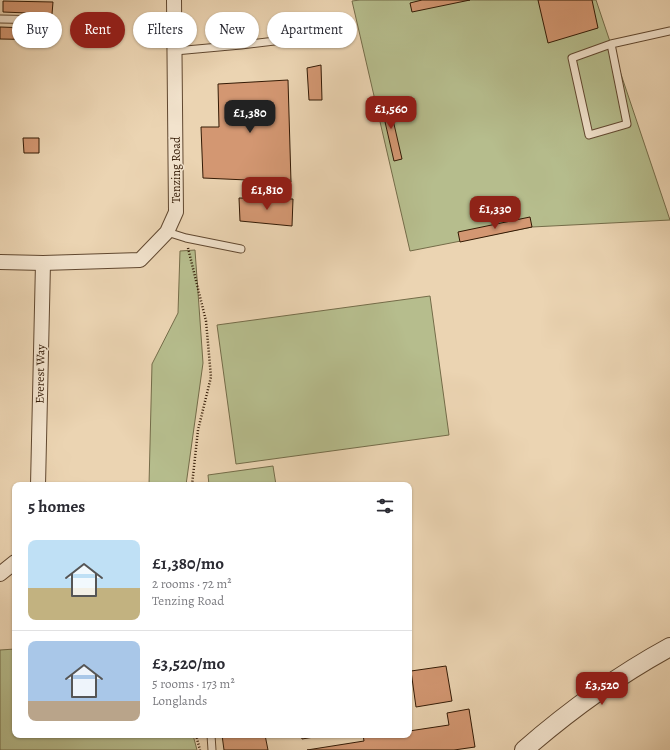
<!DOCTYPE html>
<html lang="en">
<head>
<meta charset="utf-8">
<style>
  :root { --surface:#fff; --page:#f7f7f7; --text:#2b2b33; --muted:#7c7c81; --line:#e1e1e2; --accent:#8f2418 }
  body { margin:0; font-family:Alegreya,serif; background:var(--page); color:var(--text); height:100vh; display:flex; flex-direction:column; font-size:15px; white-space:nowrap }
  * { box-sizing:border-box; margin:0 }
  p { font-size:13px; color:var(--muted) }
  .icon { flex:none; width:22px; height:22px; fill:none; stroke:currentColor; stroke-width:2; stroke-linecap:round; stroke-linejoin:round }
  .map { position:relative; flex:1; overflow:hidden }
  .panel { position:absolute; left:12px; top:482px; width:400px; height:256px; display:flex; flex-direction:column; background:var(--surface); border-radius:8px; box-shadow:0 1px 3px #0004 }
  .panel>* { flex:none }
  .banner { position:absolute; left:12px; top:12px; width:400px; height:36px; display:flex; gap:8px }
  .price { position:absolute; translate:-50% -34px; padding:0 9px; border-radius:8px; background:var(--accent); color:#fff; font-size:13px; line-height:26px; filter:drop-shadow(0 1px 2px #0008) }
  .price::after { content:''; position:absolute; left:50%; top:24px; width:12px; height:9px; margin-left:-6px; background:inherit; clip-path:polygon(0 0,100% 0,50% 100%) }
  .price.active { background:#222; color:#fff }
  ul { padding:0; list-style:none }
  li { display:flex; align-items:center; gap:12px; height:100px; padding:0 16px }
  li+li { border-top:1px solid var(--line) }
  li span { display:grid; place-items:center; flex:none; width:112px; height:80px; border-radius:8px; color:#555 }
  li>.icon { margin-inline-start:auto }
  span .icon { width:48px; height:48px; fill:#fffc; stroke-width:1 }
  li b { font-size:17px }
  h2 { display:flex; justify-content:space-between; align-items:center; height:48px; padding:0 16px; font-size:17px }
  .chip { padding:0 14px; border-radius:18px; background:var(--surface); box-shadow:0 1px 3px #0004; font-size:14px; line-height:36px }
  .chip.active { background:var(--accent); color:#fff }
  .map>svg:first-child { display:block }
</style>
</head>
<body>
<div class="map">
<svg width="670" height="750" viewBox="0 0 670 750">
  <rect width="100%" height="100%" fill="#ebd4b2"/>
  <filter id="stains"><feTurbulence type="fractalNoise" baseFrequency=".005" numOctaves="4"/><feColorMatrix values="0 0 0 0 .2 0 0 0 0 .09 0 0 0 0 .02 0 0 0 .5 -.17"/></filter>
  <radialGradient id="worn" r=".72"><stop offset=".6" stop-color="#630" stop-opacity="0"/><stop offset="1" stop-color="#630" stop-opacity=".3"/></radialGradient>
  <g fill="#b6bd8d" stroke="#746c49">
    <polygon points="360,0 596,0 670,220 532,227 410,251 352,1"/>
    <polygon points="195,250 203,363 186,485 149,485 152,364 178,313 180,251"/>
    <polygon points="430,296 449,435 236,464 217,325"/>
    <polygon points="273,466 276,485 209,485 208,475"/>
    <polygon points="15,649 15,735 193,735 197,750 0,750 0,650"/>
  </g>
  <g fill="#d39772" stroke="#331a05">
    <polygon points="422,0 470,0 412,12 410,3"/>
    <polygon points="538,0 592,0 598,28 548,43"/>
    <polygon points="3,1 53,2 52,14 3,12"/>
    <polygon points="0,27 56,29 55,40 0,39"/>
    <polygon points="321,65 322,100 309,100 307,68"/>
    <polygon points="288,80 291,182 203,178 201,127 219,127 218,84"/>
    <polygon points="388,98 402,159 394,161 380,100"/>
    <polygon points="23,138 39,138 39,153 24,153"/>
    <polygon points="239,198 293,199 292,226 240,221"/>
    <polygon points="530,217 532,227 460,242 458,232"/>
    <polygon points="446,666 452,701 416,707 411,671"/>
    <polygon points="469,709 475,747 454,750 307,750 364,741 363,735 409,735 409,731 449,725 447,713"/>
    <polygon points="222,735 265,735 268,750 224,750"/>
    <polygon points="301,735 326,735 302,739"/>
  </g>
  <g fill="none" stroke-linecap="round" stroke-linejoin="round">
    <defs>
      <g id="service">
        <polyline points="0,19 51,20"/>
        <polyline points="611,44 627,124 589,135 572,58 611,44 670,31"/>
        <polyline points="175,51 241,45 341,33"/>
        <polyline points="167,232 186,238 241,249"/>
        <polyline points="211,735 212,750"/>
      </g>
      <g id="minor">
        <polyline points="0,262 43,263 140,260 167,232 176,212 174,0"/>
        <polyline points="38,485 43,263"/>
        <polyline points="0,574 15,562"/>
      </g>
      <path id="tertiary" d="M 524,750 C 571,709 615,677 670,647"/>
    </defs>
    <use href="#service" stroke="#614830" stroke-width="9"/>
    <use href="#minor" stroke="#614830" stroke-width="16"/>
    <use href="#tertiary" stroke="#614830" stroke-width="20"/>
    <g stroke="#331a05" stroke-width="2.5" stroke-dasharray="1 2" stroke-linecap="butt">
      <polyline points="188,248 206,321 211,377 198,430 192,485"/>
      <polyline points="196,735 200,750"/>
    </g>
    <use href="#service" stroke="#f2e3cd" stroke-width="7"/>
    <use href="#minor" stroke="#f2e3cd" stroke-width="14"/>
    <use href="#tertiary" stroke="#f2e3cd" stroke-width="18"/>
  </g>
  <g text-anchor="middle" stroke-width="3" stroke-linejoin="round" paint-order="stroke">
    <g font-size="12" fill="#331a05" stroke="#f2e3cd">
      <text transform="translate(176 170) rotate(-90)" y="4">Tenzing Road</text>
      <text transform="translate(40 374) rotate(-89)" y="4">Everest Way</text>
    </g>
  </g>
  <rect width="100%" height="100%" filter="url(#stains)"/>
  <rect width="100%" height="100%" fill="url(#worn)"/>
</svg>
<b class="price" style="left:391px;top:130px">£1,560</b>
<b class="price active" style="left:250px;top:134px">£1,380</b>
<b class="price" style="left:267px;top:211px">£1,810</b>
<b class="price" style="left:495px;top:230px">£1,330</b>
<b class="price" style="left:602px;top:706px">£3,520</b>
<div class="banner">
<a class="chip">Buy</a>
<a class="chip active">Rent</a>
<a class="chip">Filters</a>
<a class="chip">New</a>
<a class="chip">Apartment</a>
</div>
<section class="panel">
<h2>5 homes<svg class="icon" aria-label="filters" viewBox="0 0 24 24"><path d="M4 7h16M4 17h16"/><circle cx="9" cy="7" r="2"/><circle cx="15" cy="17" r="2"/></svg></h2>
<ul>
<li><span style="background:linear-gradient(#bfe0f5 60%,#c2b280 0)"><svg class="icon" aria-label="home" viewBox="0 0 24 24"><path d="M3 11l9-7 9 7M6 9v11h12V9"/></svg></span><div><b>£1,380/mo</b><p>2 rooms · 72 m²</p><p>Tenzing Road</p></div></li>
<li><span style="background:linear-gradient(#a9c7e8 75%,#b9a48a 0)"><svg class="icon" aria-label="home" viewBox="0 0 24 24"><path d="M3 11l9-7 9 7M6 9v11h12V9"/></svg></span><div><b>£3,520/mo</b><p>5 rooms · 173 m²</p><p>Longlands</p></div></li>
</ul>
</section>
</div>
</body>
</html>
